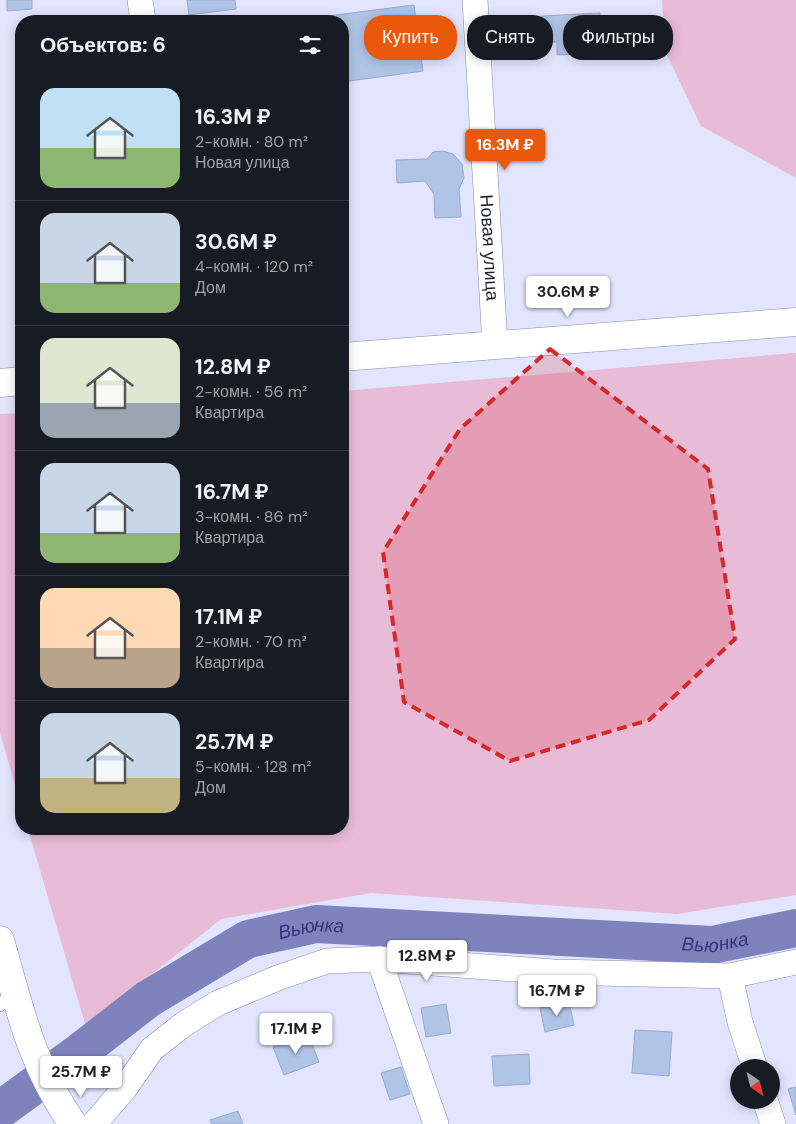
<!DOCTYPE html>
<html lang="ru">
<head>
<meta charset="utf-8">
<style>
  :root { --surface:#171b24; --page:#242831; --text:#f1f3f6; --muted:#9ea1a6; --line:#363941; --accent:#ea580c }
  body { margin:0; font-family:"DM Sans",sans-serif; background:var(--page); color:var(--text); height:100vh; display:flex; flex-direction:column; font-size:19px; white-space:nowrap }
  * { box-sizing:border-box; margin:0 }
  p { font-size:16px; color:var(--muted) }
  .icon { flex:none; width:28px; height:28px; fill:none; stroke:currentColor; stroke-width:2; stroke-linecap:round; stroke-linejoin:round }
  .map { position:relative; flex:1; overflow:hidden }
  .details { position:absolute; left:15px; top:15px; width:334px; height:820px; display:flex; flex-direction:column; background:var(--surface); border-radius:20px; box-shadow:0 2px 12px #0003 }
  .details>* { flex:none }
  .guide { position:absolute; left:364px; top:15px; width:356px; height:45px; display:flex; gap:10px }
  .needle { width:32px; rotate:145deg }
  .controls { position:absolute; left:730px; top:1059px; display:grid; gap:10px }
  .controls a { display:grid; place-items:center; width:50px; height:50px; border-radius:50%; background:var(--surface); box-shadow:0 2px 12px #0003; font-size:25px }
  .price { position:absolute; translate:-50% -42px; padding:0 11px; border-radius:5px; background:#fff; color:#222; font-size:16px; line-height:32px; filter:drop-shadow(0 1px 2px #0008) }
  .price::after { content:''; position:absolute; left:50%; top:30px; width:15px; height:11px; margin-left:-8px; background:inherit; clip-path:polygon(0 0,100% 0,50% 100%) }
  .price.on { background:var(--accent); color:#fff }
  ul { padding:0; list-style:none }
  li { display:flex; align-items:center; gap:15px; height:125px; padding:0 25px }
  li+li { border-top:1px solid var(--line) }
  li span { display:grid; place-items:center; flex:none; width:140px; height:100px; border-radius:15px; color:#555 }
  li>.icon { margin-inline-start:auto }
  span .icon { width:60px; height:60px; fill:#fffc; stroke-width:1 }
  li b { font-size:21px }
  h2 { display:flex; justify-content:space-between; align-items:center; height:60px; padding:0 25px; font-size:21px }
  .pill { padding:0 18px; border-radius:20px; background:var(--surface); box-shadow:0 2px 12px #0003; font-size:18px; line-height:45px }
  .pill.on { background:var(--accent); color:#fff }
  .map>svg:first-child { display:block }
</style>
</head>
<body>
<div class="map">
<svg width="796" height="1124" viewBox="0 0 796 1124">
  <rect width="100%" height="100%" fill="#e2e5fd"/>
  <g fill="#e8bbd7">
    <polygon points="662,0 796,0 796,178 701,126 665,51"/>
    <polygon points="796,353 796,895 677,914 371,893 221,919 86,1027 28,829 342,829 343,391"/>
    <polygon points="21,413 21,805 0,733 0,414"/>
  </g>
  <g fill="none" stroke-linecap="round" stroke-linejoin="round">
    <path stroke="#7f83bd" stroke-width="38" id="s1" d="M 0,1110 L 81,1051 L 148,999 L 248,939 L 316,924 L 712,945 L 796,928"/>
  </g>
  <g fill="#afc4e7" stroke="#96aacd">
    <polygon points="7,0 32,0 32,9 7,11"/>
    <polygon points="187,0 235,0 236,9 189,15"/>
    <polygon points="414,5 423,71 342,82 342,21 328,21 328,16"/>
    <polygon points="600,13 600,34 594,35 594,53 557,55 557,42 543,43 542,16"/>
    <polygon points="443,151 453,154 462,164 464,178 459,189 461,217 435,218 434,194 425,181 397,183 396,160 427,159 433,152"/>
    <polygon points="569,1002 574,1025 545,1032 540,1008"/>
    <polygon points="446,1004 451,1033 426,1037 421,1008"/>
    <polygon points="635,1030 672,1032 669,1076 632,1073"/>
    <polygon points="308,1034 319,1062 284,1075 273,1047"/>
    <polygon points="529,1054 530,1084 494,1086 492,1056"/>
    <polygon points="401,1067 410,1094 390,1100 381,1073"/>
    <polygon points="796,1087 796,1115 788,1089"/>
    <polygon points="238,1111 243,1124 212,1124 210,1120"/>
  </g>
  <g fill="none" stroke-linecap="round" stroke-linejoin="round">
    <defs>
      <polyline id="lane" points="0,1005 15,991"/>
      <g id="street">
        <polyline points="140,0 143,21"/>
        <path id="s2" d="M 475,0 L 495,345"/>
        <polyline points="379,959 436,1124"/>
        <polyline points="730,976 740,1022 755,1068"/>
        <polyline points="765,1100 773,1124"/>
        <polyline points="94,1124 125,1088 152,1049 184,1024 218,1003 280,977 327,961 379,959 554,972 730,976 796,962"/>
      </g>
      <g id="secondary">
        <polyline points="342,357 796,322"/>
        <polyline points="0,383 21,381"/>
        <path d="M 0,940 C 20,1010 31,1064 73,1124"/>
      </g>
    </defs>
    <use href="#lane" stroke="#8689ae" stroke-width="14"/>
    <use href="#street" stroke="#8689ae" stroke-width="26"/>
    <use href="#secondary" stroke="#8689ae" stroke-width="29"/>
    <use href="#lane" stroke="#fff" stroke-width="12"/>
    <use href="#street" stroke="#fff" stroke-width="25"/>
    <use href="#secondary" stroke="#fff" stroke-width="28"/>
  </g>
  <path fill="#d62828" fill-opacity="0.2" stroke="#d62828" stroke-width="4" stroke-dasharray="10 6" stroke-linejoin="round" d="M 550,349 L 708,469 L 735,639 L 649,720 L 510,761 L 404,702 L 383,552 L 460,429 Z"/>
  <g text-anchor="middle" stroke-width="4.5" stroke-linejoin="round" paint-order="stroke">
    <g font-size="18" fill="#1e1f2d" stroke="#fff">
      <text dy="6" stroke="none"><textPath href="#s2" startOffset="248">Новая улица</textPath></text>
    </g>
    <g font-size="19" font-style="italic" fill="#36347b" stroke="#fff">
      <text dy="7" stroke="none"><textPath href="#s1" startOffset="366">Вьюнка</textPath></text>
      <text dy="7" stroke="none"><textPath href="#s1" startOffset="771">Вьюнка</textPath></text>
    </g>
  </g>
</svg>
<div class="controls">
<a><svg class="needle" viewBox="-14 -14 28 28"><path d="M0-13l5 13h-10z" fill="#e53935"/><path d="M0 13l5-13h-10z" fill="#9ea1a6"/></svg></a>
</div>
<b class="price on" style="left:505px;top:171px">16.3M ₽</b>
<b class="price" style="left:568px;top:318px">30.6M ₽</b>
<b class="price" style="left:427px;top:982px">12.8M ₽</b>
<b class="price" style="left:557px;top:1017px">16.7M ₽</b>
<b class="price" style="left:296px;top:1055px">17.1M ₽</b>
<b class="price" style="left:81px;top:1098px">25.7M ₽</b>
<div class="guide">
<a class="pill on">Купить</a>
<a class="pill">Снять</a>
<a class="pill">Фильтры</a>
</div>
<section class="details">
<h2>Объектов: 6<svg class="icon" aria-label="filters" viewBox="0 0 24 24"><path d="M4 7h16M4 17h16"/><circle cx="9" cy="7" r="2"/><circle cx="15" cy="17" r="2"/></svg></h2>
<ul>
<li><span style="background:linear-gradient(#bfe0f5 60%,#8fb573 0)"><svg class="icon" aria-label="home" viewBox="0 0 24 24"><path d="M3 11l9-7 9 7M6 9v11h12V9"/></svg></span><div><b>16.3M ₽</b><p>2-комн. · 80 m²</p><p>Новая улица</p></div></li>
<li><span style="background:linear-gradient(#c9d6e8 70%,#8fb573 0)"><svg class="icon" aria-label="home" viewBox="0 0 24 24"><path d="M3 11l9-7 9 7M6 9v11h12V9"/></svg></span><div><b>30.6M ₽</b><p>4-комн. · 120 m²</p><p>Дом</p></div></li>
<li><span style="background:linear-gradient(#dfe7d0 65%,#9aa5b1 0)"><svg class="icon" aria-label="home" viewBox="0 0 24 24"><path d="M3 11l9-7 9 7M6 9v11h12V9"/></svg></span><div><b>12.8M ₽</b><p>2-комн. · 56 m²</p><p>Квартира</p></div></li>
<li><span style="background:linear-gradient(#c9d6e8 70%,#8fb573 0)"><svg class="icon" aria-label="home" viewBox="0 0 24 24"><path d="M3 11l9-7 9 7M6 9v11h12V9"/></svg></span><div><b>16.7M ₽</b><p>3-комн. · 86 m²</p><p>Квартира</p></div></li>
<li><span style="background:linear-gradient(#ffd9b3 60%,#b9a48a 0)"><svg class="icon" aria-label="home" viewBox="0 0 24 24"><path d="M3 11l9-7 9 7M6 9v11h12V9"/></svg></span><div><b>17.1M ₽</b><p>2-комн. · 70 m²</p><p>Квартира</p></div></li>
<li><span style="background:linear-gradient(#c9d6e8 65%,#c2b280 0)"><svg class="icon" aria-label="home" viewBox="0 0 24 24"><path d="M3 11l9-7 9 7M6 9v11h12V9"/></svg></span><div><b>25.7M ₽</b><p>5-комн. · 128 m²</p><p>Дом</p></div></li>
</ul>
</section>
</div>
</body>
</html>
